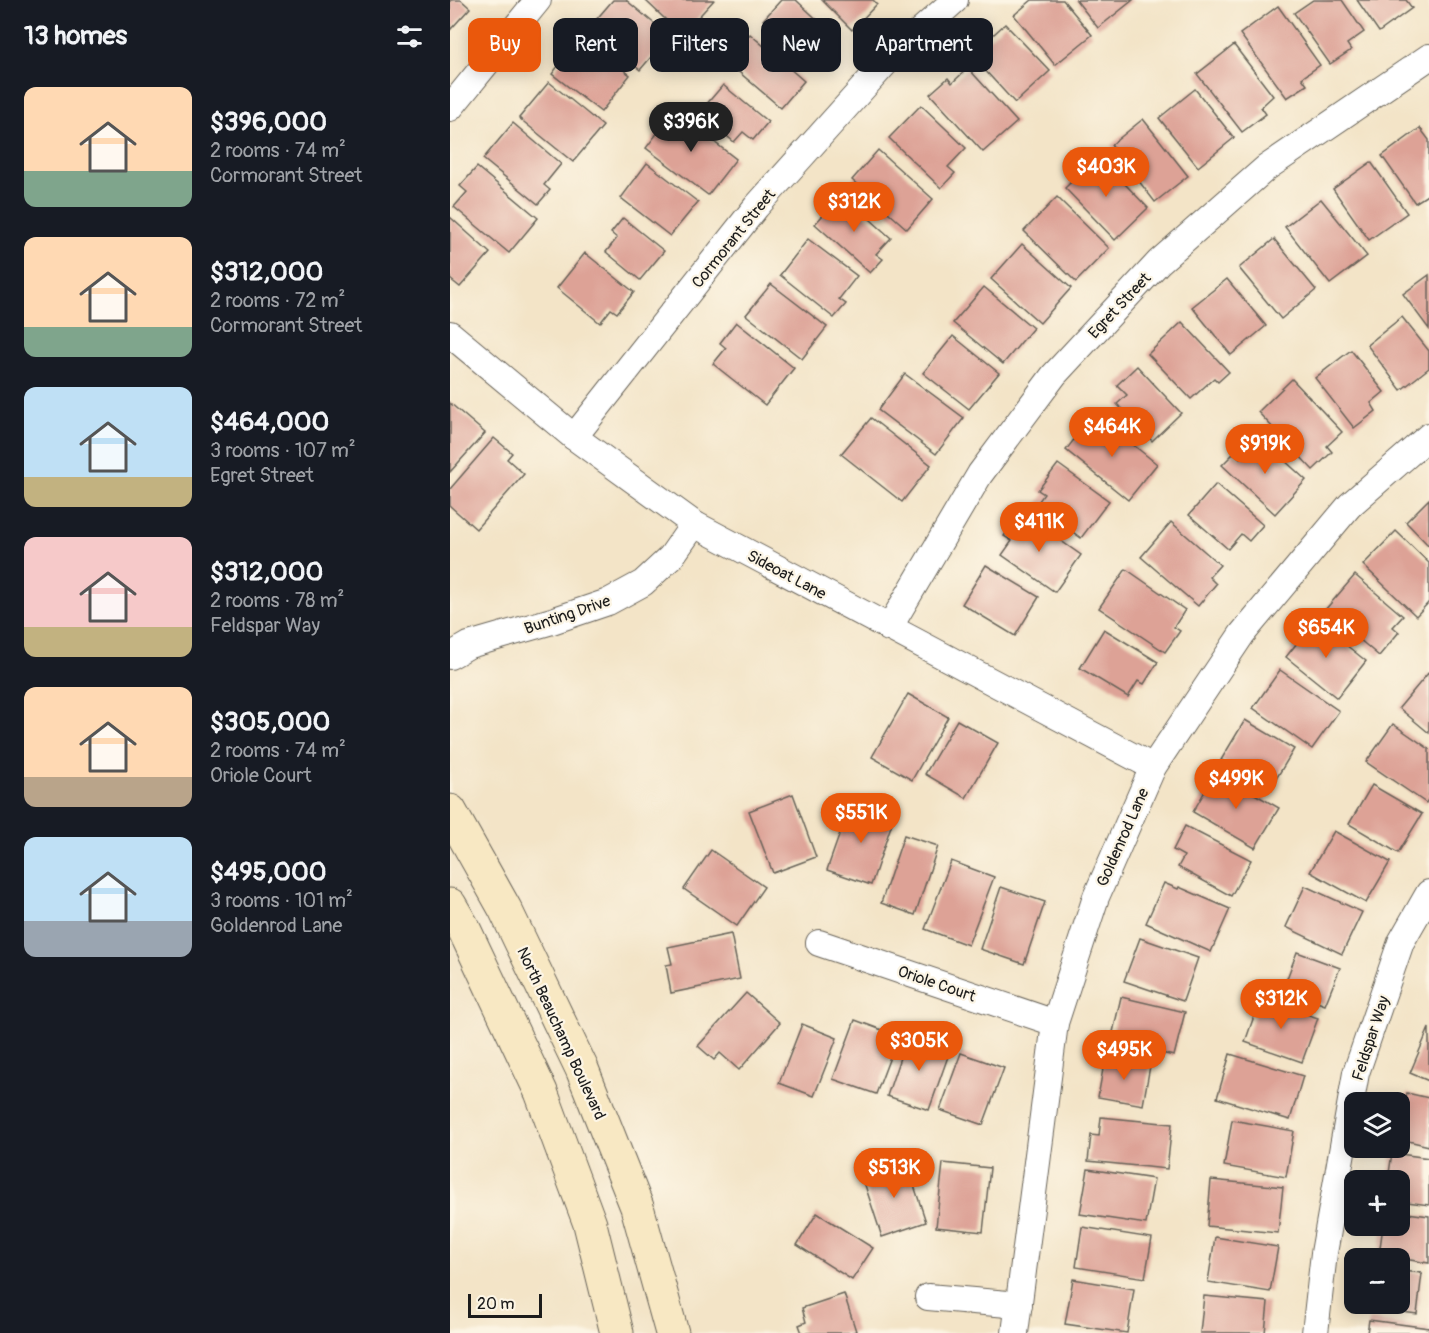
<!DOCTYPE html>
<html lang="en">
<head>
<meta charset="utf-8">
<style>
  :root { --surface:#171b24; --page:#242831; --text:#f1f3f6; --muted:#9ea1a6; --accent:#ea580c }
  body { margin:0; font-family:Pangolin,sans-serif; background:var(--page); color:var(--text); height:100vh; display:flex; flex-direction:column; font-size:22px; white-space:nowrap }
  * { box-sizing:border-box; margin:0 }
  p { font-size:20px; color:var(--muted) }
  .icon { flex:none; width:33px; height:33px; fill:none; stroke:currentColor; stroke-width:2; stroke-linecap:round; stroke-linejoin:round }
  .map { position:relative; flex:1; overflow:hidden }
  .details { display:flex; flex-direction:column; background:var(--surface); width:450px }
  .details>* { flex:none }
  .banner { position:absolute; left:18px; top:18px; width:570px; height:54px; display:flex; gap:12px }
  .buttons { position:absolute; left:894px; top:1092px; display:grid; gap:12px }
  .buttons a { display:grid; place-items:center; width:66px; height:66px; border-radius:12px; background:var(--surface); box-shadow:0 3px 15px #0003; font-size:30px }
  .scale { position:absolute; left:18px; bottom:15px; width:74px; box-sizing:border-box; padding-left:6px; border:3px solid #1c1c1c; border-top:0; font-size:16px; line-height:21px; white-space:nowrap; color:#1c1c1c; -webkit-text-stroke:4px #fcf5e5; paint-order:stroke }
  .price { position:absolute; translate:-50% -51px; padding:0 14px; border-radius:21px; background:var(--accent); color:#fff; font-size:20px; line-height:39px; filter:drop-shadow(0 2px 3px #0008) }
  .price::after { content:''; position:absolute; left:50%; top:36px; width:18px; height:14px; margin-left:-9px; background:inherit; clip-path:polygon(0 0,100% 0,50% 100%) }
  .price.current { background:#222; color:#fff }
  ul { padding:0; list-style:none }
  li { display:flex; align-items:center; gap:18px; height:150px; padding:0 24px }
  li span { display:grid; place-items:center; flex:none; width:168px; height:120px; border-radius:12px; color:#555 }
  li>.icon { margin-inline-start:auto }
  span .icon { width:72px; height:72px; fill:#fffc; stroke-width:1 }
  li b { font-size:26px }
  h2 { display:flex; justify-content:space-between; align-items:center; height:72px; padding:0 24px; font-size:26px }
  .pill { padding:0 21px; border-radius:12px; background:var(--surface); box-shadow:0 3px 15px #0003; font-size:21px; line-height:54px }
  .pill.current { background:var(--accent); color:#fff }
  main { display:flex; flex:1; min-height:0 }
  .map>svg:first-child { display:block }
</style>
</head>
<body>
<main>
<section class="details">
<h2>13 homes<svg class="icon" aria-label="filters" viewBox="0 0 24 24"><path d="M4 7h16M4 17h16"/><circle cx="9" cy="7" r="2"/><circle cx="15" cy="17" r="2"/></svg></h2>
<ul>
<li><span style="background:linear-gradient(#ffd9b3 70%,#7fa58c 0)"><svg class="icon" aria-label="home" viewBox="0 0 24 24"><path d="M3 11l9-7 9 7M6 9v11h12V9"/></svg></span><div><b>$396,000</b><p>2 rooms · 74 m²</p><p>Cormorant Street</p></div></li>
<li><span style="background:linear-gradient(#ffd9b3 75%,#7fa58c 0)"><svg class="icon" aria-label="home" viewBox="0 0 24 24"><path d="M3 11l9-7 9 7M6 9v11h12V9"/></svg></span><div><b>$312,000</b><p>2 rooms · 72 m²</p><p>Cormorant Street</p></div></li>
<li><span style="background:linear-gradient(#bfe0f5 75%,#c2b280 0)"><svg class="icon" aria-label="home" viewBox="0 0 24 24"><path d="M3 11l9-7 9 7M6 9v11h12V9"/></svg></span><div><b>$464,000</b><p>3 rooms · 107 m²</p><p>Egret Street</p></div></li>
<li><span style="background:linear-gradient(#f6c9c9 75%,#c2b280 0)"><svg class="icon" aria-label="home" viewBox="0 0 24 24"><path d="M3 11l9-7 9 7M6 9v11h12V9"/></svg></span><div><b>$312,000</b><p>2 rooms · 78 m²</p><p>Feldspar Way</p></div></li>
<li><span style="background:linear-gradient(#ffd9b3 75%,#b9a48a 0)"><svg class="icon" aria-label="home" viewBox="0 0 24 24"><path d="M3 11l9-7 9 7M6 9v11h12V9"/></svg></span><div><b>$305,000</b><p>2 rooms · 74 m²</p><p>Oriole Court</p></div></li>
<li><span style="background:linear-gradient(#bfe0f5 70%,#9aa5b1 0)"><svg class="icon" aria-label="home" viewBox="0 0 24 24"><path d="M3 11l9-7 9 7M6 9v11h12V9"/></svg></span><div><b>$495,000</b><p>3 rooms · 101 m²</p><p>Goldenrod Lane</p></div></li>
</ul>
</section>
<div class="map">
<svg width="979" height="1333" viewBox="0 0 979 1333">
  <rect width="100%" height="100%" fill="#fcf5e5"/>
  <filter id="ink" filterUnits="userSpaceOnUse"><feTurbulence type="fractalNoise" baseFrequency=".0167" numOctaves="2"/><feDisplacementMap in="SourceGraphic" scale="12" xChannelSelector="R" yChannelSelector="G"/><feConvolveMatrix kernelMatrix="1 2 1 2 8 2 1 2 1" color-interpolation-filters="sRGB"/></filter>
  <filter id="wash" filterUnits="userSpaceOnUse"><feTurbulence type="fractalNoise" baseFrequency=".008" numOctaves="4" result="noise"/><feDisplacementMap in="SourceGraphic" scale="24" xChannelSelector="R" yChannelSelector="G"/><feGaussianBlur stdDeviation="1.35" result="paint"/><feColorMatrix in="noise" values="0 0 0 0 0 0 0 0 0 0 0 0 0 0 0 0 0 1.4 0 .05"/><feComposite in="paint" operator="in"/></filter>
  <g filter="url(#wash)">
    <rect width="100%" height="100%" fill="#f3e4c7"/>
    <g id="blocks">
      <g fill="#dda296">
        <polygon points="0,0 11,0 20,8 0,30"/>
        <polygon points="163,0 176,0 219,36 190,70 139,28"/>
        <polygon points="195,0 264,0 232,35"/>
        <polygon points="331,0 346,0 390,41 366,68 313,20"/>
        <polygon points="372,0 423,0 427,4 402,30"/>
        <polygon points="582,0 613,0 642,35 605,65 564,15"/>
        <polygon points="626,0 683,0 648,28"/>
        <polygon points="863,0 892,0 914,32 897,44 901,50 880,64 844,13"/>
        <polygon points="907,0 956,0 962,8 929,32"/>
        <polygon points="828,6 870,65 852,78 857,85 837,98 790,34"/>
        <polygon points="555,24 600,71 565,103 521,55"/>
        <polygon points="300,34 354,81 331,108 276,61"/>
        <polygon points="130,37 180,75 151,112 102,74"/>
        <polygon points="784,45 823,96 811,107 816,114 792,132 747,74"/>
        <polygon points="518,68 567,122 533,152 480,94 498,78 502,83"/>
        <polygon points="99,82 153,126 123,162 69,118"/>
        <polygon points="273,85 318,122 303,140 293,132 284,142 249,113"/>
        <polygon points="745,89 784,138 748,167 709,118"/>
        <polygon points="471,105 516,148 498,167 505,173 491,188 439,138"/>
        <polygon points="224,111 286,159 258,195 196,148"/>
        <polygon points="693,119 738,176 705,202 661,145"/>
        <polygon points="63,123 111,164 94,185 100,190 88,204 33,159"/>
        <polygon points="970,128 979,140 979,194 965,203 932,156"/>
        <polygon points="428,150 483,199 457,229 402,180"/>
        <polygon points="648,156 698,208 665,240 615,188"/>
        <polygon points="921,162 957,213 919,240 883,189"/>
        <polygon points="197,163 248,202 220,236 171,198"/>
        <polygon points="27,167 88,218 59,253 4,207 17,192 10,186"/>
        <polygon points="392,194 441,238 426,254 433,259 420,273 365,224"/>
        <polygon points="607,197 659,248 626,282 574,231"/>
        <polygon points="871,199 917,256 880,284 835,227"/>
        <polygon points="0,217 40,253 10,287 0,279"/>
        <polygon points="173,218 214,251 190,280 156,252 167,238 161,233"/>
        <polygon points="358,239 407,276 389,299 396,304 384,318 330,275"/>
        <polygon points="824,239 866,290 831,319 789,268"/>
        <polygon points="572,244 621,288 590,323 541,279"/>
        <polygon points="135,253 184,292 167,313 161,309 150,323 107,288"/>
        <polygon points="979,275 979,329 953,294"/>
        <polygon points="777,279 816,326 781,355 742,307"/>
        <polygon points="321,284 377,327 352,359 296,315"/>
        <polygon points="534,287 583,328 553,364 503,323"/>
        <polygon points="952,317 979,351 979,368 951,390 917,345"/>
        <polygon points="286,322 344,368 315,405 263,364 276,348 270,343"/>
        <polygon points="732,322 779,372 768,382 764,378 741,399 698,354"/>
        <polygon points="503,336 549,373 519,409 473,373"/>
        <polygon points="901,350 934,392 921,403 926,411 904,428 865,378"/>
        <polygon points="687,366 731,413 702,441 667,404 677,395 667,385"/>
        <polygon points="455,374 514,418 486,454 428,410"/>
        <polygon points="842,379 892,432 877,446 882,452 863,470 808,412"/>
        <polygon points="0,403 35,433 0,472"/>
        <polygon points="421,418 481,465 452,502 391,454"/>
        <polygon points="651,419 707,464 678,500 616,450 632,429 639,434"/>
        <polygon points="809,437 856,480 825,514 772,465 784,453 790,458"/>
        <polygon points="44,438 62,453 57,459 74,474 26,529 0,506 0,489"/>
        <polygon points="608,464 659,501 631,538 586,505 594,494 588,490"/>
        <polygon points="766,484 813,525 799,541 791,534 778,549 739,515"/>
        <polygon points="979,499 979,546 956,522"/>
        <polygon points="571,513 631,555 605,592 552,555 562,541 554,536"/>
        <polygon points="721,522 770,565 759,577 766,584 748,606 691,557"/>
        <polygon points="946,531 979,563 979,602 966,616 913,565"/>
        <polygon points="536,565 589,597 565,636 512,604"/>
        <polygon points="676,569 735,610 724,627 730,631 715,652 649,608"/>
        <polygon points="905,575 953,616 943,627 949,632 929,656 875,610"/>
        <polygon points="865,620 916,661 887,698 836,657"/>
        <polygon points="654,629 708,662 694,684 688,681 678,697 630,668"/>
        <polygon points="830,670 889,711 862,749 803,708"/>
        <polygon points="979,672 979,733 949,708"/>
        <polygon points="458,694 498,717 462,780 422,757"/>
        <polygon points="507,720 548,743 516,798 475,774"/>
        <polygon points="795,720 844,749 820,789 771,760"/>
        <polygon points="943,724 979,749 979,798 976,803 916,762"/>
        <polygon points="766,772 829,808 805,848 743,812"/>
        <polygon points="922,785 972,814 948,853 899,824"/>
        <polygon points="343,794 366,857 323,873 299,811"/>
        <polygon points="401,802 444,817 421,885 377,870"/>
        <polygon points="735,826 801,860 781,896 728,867 734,856 723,850"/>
        <polygon points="884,831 940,862 916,903 860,872"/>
        <polygon points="454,835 488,846 465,915 431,903"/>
        <polygon points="261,850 314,887 287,926 234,889"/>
        <polygon points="501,861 544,877 518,945 475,929"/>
        <polygon points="714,883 728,889 729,887 780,909 761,952 696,923"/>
        <polygon points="855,886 912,912 892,954 836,927"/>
        <polygon points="551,887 595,902 574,964 530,949"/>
        <polygon points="281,934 290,979 221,993 216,965 222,964 218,947"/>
        <polygon points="690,938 748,958 733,1001 674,981"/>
        <polygon points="847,952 890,968 875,1005 833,989"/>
        <polygon points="296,993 330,1023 289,1070 270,1053 264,1060 248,1046"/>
        <polygon points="671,997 735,1012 724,1056 661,1041"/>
        <polygon points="810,999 868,1018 852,1062 795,1042"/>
        <polygon points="405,1020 448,1036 426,1094 383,1079"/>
        <polygon points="352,1024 387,1038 364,1096 329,1083"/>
        <polygon points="979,1028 979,1081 960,1073"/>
        <polygon points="458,1034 501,1048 479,1110 437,1096"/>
        <polygon points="511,1053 554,1068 533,1125 490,1110"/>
        <polygon points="780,1054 853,1076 840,1120 767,1098"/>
        <polygon points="655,1058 700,1066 693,1105 648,1097"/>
        <polygon points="957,1093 979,1098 979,1146 950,1139 950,1124"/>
        <polygon points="651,1117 722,1124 717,1169 638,1161 641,1135 649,1136"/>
        <polygon points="782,1120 844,1131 836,1177 774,1166"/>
        <polygon points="942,1153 979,1158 979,1205 950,1201 950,1180 938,1180"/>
        <polygon points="456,1161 476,1222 432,1237 412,1176"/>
        <polygon points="493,1163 540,1168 533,1232 486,1227"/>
        <polygon points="638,1169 704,1179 696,1224 630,1214"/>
        <polygon points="761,1180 833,1187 828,1233 757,1226"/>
        <polygon points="950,1212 979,1216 979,1263 929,1255 933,1226 950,1226"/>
        <polygon points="367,1213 423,1248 402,1280 347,1245"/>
        <polygon points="632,1227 702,1238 695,1278 626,1267"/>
        <polygon points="765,1237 828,1247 820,1292 758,1282"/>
        <polygon points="950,1271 972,1273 967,1314 921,1308 922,1304 950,1304"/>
        <polygon points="623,1279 684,1289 677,1333 615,1324"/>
        <polygon points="394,1294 406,1331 401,1333 352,1333 349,1325 356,1322 352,1308"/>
        <polygon points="754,1296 818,1302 815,1333 750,1333"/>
        <polygon points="919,1320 979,1328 979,1333 917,1333"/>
      </g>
    </g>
  </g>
  <g filter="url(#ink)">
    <use href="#blocks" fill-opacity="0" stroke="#676258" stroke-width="1.5"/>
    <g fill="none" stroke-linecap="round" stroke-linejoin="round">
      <defs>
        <g id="street">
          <polyline points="0,108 88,0"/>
          <polyline points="0,334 124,437 244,524 703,767"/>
          <polyline points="124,437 306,207 439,59 505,0"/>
          <polyline points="439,628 530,474 604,375 709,262 816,168 979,57"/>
          <polyline points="0,656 19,645 102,621 158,602 193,583 221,557 244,524"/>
          <polyline points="369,943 605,1023"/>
          <polyline points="478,1297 569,1305"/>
          <polyline points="565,1333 605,1023 646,897 703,767 792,634 900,505 979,436"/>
          <polyline points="865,1333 874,1253 906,1073 951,942 979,893"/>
        </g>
        <g id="secondary">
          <polyline points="0,811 55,909 132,1069 187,1207 222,1333"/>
          <polyline points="0,905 14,929 91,1092 140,1224 167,1333"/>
        </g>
      </defs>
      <use href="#street" stroke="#676258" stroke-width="28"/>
      <use href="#secondary" stroke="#676258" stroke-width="35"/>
      <use href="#street" stroke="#fff" stroke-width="26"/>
      <use href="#secondary" stroke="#f8e8c3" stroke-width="33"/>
    </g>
  </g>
  <g text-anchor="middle" stroke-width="4.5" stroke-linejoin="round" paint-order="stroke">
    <g font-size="16" fill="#1c1c1c" stroke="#fcf5e5">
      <text transform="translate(283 238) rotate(-51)" y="6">Cormorant Street</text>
      <text transform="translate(669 305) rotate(-47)" y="6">Egret Street</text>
      <text transform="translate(337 574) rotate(28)" y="6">Sideoat Lane</text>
      <text transform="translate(117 614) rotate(-19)" y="6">Bunting Drive</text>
      <text transform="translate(672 837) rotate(-66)" y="6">Goldenrod Lane</text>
      <text transform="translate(487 983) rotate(19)" y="6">Oriole Court</text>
      <text transform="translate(112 1033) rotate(65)" y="6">North Beauchamp Boulevard</text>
      <text transform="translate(920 1038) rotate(-72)" y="6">Feldspar Way</text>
    </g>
  </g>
</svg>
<div class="buttons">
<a><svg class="icon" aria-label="layers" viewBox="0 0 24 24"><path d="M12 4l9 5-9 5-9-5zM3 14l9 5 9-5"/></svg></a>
<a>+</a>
<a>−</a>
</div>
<div class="scale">20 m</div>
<b class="price current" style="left:241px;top:153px">$396K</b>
<b class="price" style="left:656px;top:198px">$403K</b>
<b class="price" style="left:404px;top:233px">$312K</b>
<b class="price" style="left:662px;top:458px">$464K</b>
<b class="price" style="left:815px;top:475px">$919K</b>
<b class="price" style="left:589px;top:553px">$411K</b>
<b class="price" style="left:876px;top:659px">$654K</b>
<b class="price" style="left:786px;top:810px">$499K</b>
<b class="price" style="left:411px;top:844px">$551K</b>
<b class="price" style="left:831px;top:1030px">$312K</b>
<b class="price" style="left:469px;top:1072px">$305K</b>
<b class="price" style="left:674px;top:1081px">$495K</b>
<b class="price" style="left:444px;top:1199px">$513K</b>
<div class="banner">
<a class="pill current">Buy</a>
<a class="pill">Rent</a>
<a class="pill">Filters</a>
<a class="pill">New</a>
<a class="pill">Apartment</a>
</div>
</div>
</main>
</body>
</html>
